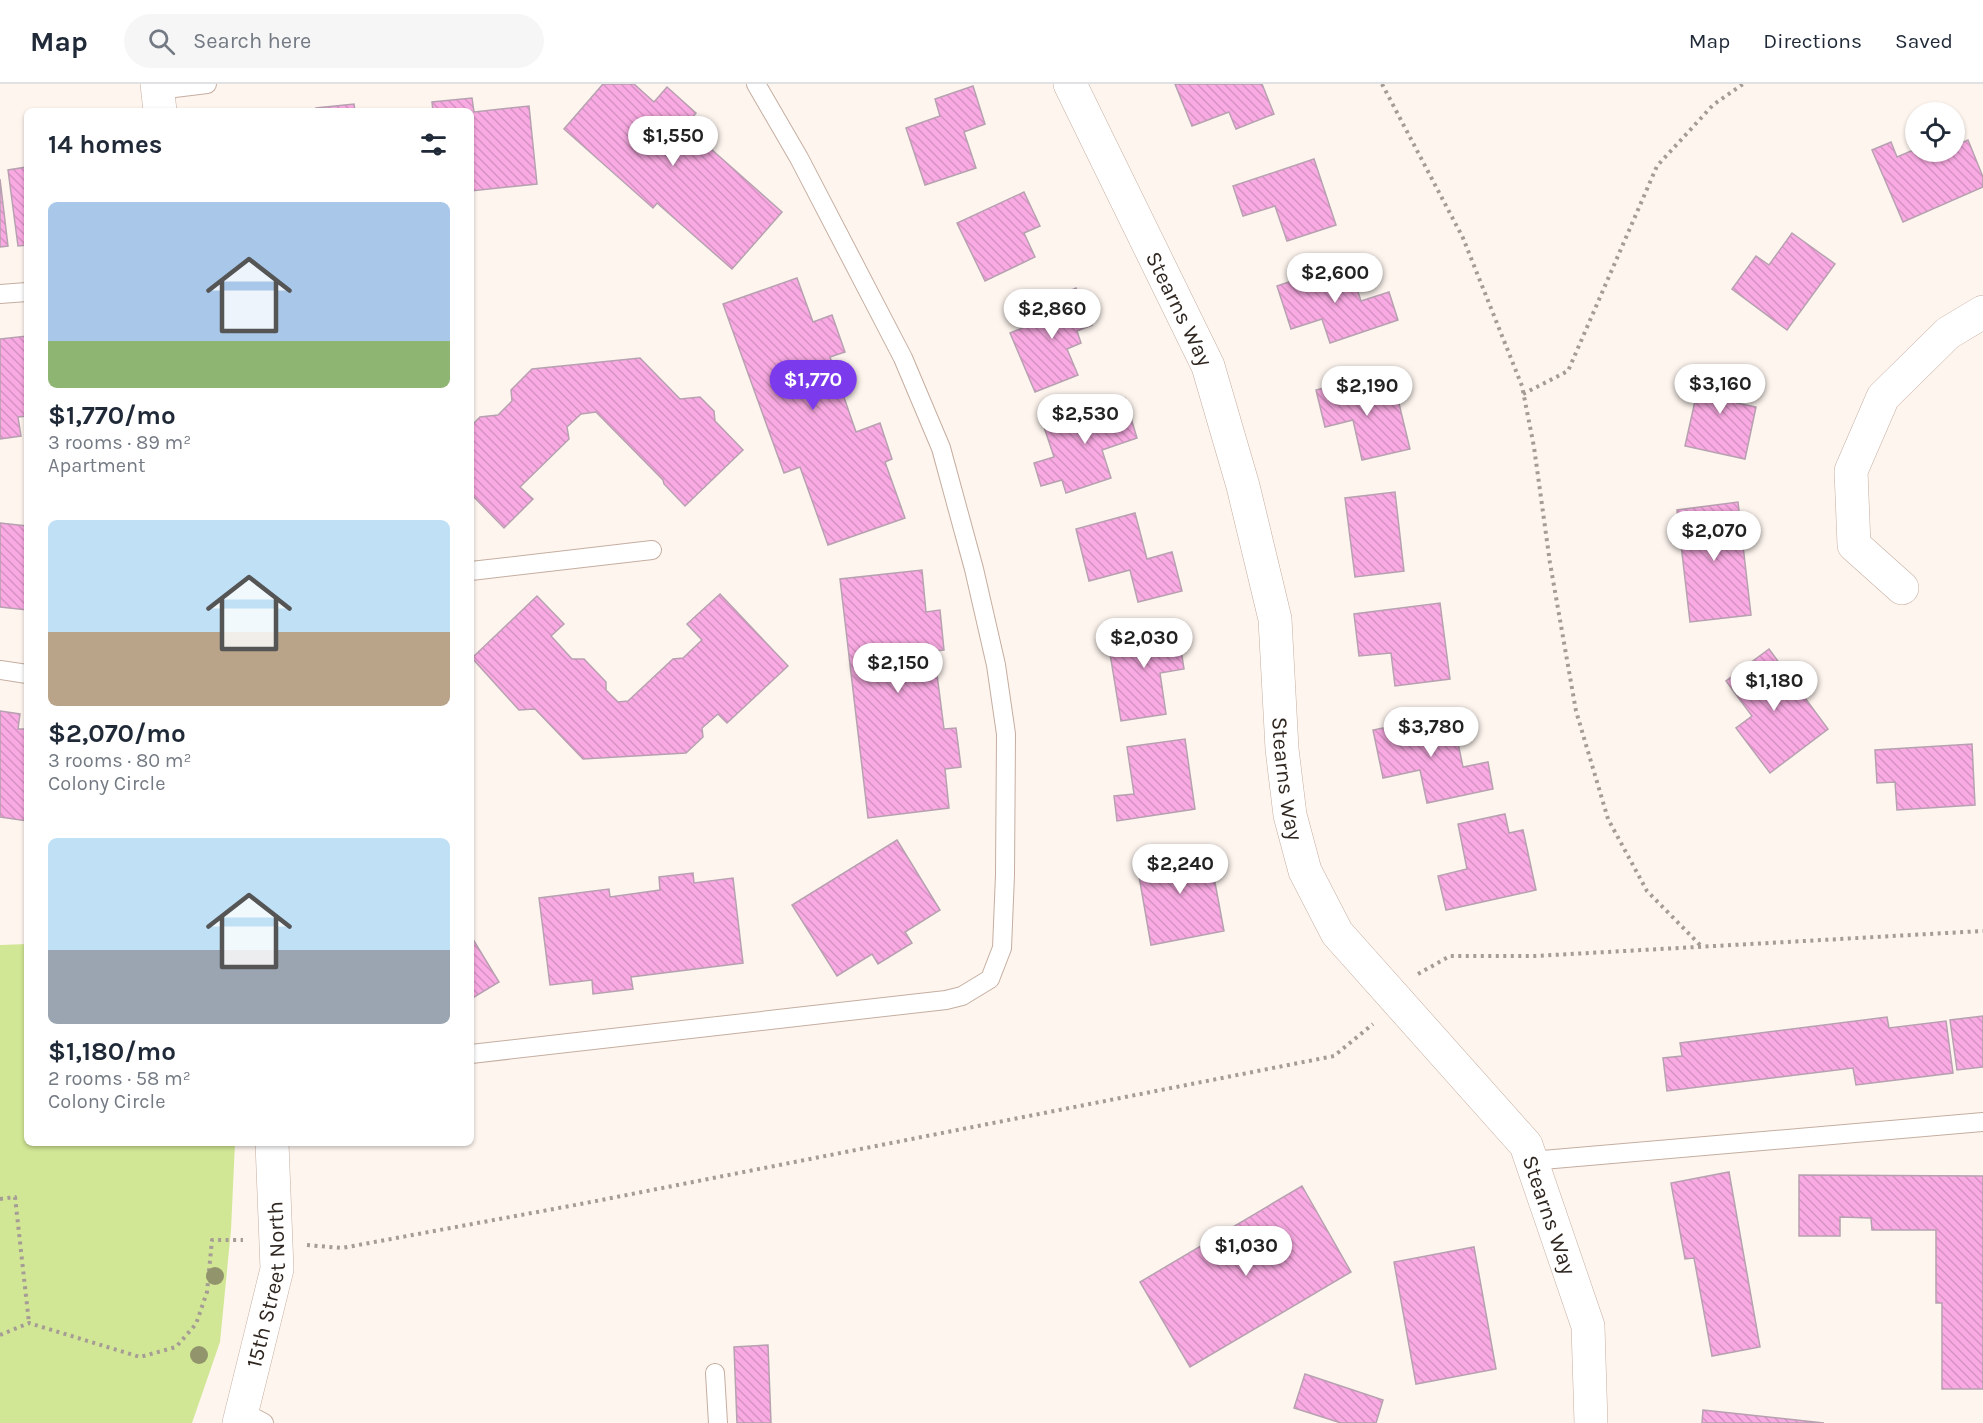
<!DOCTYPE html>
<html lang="en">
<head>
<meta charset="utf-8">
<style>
  :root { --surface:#fff; --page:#f6f6f7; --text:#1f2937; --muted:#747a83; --line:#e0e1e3; --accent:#7c3aed }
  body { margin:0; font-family:Karla,sans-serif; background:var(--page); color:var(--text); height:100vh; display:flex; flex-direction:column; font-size:22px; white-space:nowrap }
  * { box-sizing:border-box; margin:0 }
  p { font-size:20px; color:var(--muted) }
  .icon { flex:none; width:33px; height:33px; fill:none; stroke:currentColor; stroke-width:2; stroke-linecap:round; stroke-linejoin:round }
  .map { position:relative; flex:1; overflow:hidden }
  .sheet { position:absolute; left:24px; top:24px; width:450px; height:1038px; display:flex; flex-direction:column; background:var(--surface); border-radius:9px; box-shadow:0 2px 4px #0004 }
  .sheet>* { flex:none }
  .controls { position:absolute; left:1905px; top:18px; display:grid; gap:12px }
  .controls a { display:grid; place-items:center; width:60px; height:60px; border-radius:50%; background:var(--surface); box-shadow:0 2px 4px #0004; font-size:30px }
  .price { position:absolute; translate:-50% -51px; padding:0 14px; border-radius:21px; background:#fff; color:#222; font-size:20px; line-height:39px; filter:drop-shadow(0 2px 3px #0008) }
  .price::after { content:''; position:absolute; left:50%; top:36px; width:18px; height:14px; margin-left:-9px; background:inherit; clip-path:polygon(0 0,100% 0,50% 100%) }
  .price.on { background:var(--accent); color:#fff }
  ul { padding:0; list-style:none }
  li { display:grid; align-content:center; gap:12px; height:318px; padding:0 24px }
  li span { display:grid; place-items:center; height:186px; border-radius:9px; color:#555 }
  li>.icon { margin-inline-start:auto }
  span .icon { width:108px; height:108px; fill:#fffc; stroke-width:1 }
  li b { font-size:26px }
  h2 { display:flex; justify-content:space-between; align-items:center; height:72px; padding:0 24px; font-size:26px }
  header { display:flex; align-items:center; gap:36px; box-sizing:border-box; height:84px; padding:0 30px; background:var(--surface); border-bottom:2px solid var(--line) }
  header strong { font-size:28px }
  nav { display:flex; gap:33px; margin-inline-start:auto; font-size:21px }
  .search { width:420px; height:54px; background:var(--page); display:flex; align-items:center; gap:15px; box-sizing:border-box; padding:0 21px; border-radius:33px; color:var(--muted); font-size:22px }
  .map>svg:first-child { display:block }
</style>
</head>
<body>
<header>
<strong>Map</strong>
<div class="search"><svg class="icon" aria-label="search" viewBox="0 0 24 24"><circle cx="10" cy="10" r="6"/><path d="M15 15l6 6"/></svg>Search here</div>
<nav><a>Map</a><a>Directions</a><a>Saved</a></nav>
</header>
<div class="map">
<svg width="1983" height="1339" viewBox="0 0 1983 1339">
  <defs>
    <pattern id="building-back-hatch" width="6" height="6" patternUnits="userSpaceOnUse" patternTransform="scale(1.5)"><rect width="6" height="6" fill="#f9aae2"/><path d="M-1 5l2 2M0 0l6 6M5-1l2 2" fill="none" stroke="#d692c2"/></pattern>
  </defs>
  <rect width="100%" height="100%" fill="#fef5ef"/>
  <polygon fill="#d2e795" points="27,860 27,1059 235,1059 231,1146 220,1258 192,1339 0,1339 0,861"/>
  <g fill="url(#building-back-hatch)" stroke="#b7a1b0" stroke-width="1.5">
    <polygon points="603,0 634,0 654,18 667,3 696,29 685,42 782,128 732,185 657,119 653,124 564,45"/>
    <polygon points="1175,0 1262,0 1274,30 1236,45 1229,28 1192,42"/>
    <polygon points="973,2 985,40 964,48 976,84 925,101 906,44 940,32 935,15"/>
    <polygon points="472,14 474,28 529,22 537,100 471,107 471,27 433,27 432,18"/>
    <polygon points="354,20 355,27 316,27 316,24"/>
    <polygon points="1968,56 1983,93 1983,103 1903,138 1872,66 1891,58 1897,73 1916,65 1916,68 1936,68 1936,70 1941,68 1954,68 1954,62"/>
    <polygon points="1314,75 1336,141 1287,157 1275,122 1243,132 1233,102"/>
    <polygon points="27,83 27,161 18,162 8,86"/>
    <polygon points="0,95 8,162 0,163"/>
    <polygon points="1024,108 1040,142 1024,149 1035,173 985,197 957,139"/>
    <polygon points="1792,149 1835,180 1787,246 1732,205 1756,172 1769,181"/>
    <polygon points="1348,178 1361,217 1389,208 1398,236 1330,259 1322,235 1291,245 1277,202"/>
    <polygon points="797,194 813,238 832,231 845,268 830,273 856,348 880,339 892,375 885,378 905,434 828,461 800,383 784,389 723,220"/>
    <polygon points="1076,204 1092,241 1077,247 1081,259 1067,265 1078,291 1035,308 1010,249 1044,235 1038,221"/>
    <polygon points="27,252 27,332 18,333 21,352 0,355 0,255"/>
    <polygon points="640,274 680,315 700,313 714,327 715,337 743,366 685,422 664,400 663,396 596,328 581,330 567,343 569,355 520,403 533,415 504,444 471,410 471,342 480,333 498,331 512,317 511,306 532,285"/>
    <polygon points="1703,281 1743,290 1737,319 1756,323 1745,375 1685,362"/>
    <polygon points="1351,297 1354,309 1394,299 1410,365 1362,376 1353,336 1325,343 1316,306"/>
    <polygon points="1125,314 1137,354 1102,366 1111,394 1066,409 1062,396 1041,402 1034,379 1054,373 1043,340"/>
    <polygon points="1395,408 1404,487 1355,493 1345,414"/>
    <polygon points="1738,418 1751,531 1690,538 1677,426"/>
    <polygon points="1135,429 1147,475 1172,468 1182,507 1138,518 1130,486 1089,497 1076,445"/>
    <polygon points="0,439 27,442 27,526 0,523"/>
    <polygon points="922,486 926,528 940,526 944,566 934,567 944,645 956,644 961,683 945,685 949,724 868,734 840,495"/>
    <polygon points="720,510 788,582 727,639 718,630 702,644 703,653 686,669 583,675 535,625 519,626 472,574 537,512 564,540 551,552 572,575 584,575 606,598 606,606 618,618 628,617 673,575 683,574 702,556 687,540"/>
    <polygon points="1440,519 1450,595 1395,602 1391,569 1359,572 1354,530"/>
    <polygon points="1177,540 1184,585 1160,589 1166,630 1121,637 1107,551"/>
    <polygon points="1769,565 1828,645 1770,689 1736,644 1752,632 1726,597"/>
    <polygon points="0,627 20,630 18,645 27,645 27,737 0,733"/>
    <polygon points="1452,630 1463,683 1488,678 1493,705 1427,719 1420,686 1383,694 1373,646"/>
    <polygon points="1185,655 1195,725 1117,737 1114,712 1134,710 1127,663"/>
    <polygon points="1972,660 1975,721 1897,726 1895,698 1877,699 1875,666"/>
    <polygon points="1505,730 1509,749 1523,746 1536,806 1446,826 1438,792 1467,785 1458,740"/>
    <polygon points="897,756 940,826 905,848 912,859 878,880 872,870 837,892 792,821"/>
    <polygon points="1208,761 1224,847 1151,861 1136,775"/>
    <polygon points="693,789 694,799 733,794 743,879 631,893 633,905 593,910 592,896 550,901 539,814 609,805 610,813 660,806 659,793"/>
    <polygon points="471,852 499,898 471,915"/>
    <polygon points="1983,932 1983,983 1957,986 1950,936"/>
    <polygon points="1887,933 1889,944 1946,937 1953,989 1856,1001 1853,984 1667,1007 1663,974 1682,972 1680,959"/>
    <polygon points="1729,1088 1760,1263 1712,1272 1694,1174 1685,1175 1671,1099"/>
    <polygon points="1799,1091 1983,1092 1983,1305 1942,1305 1942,1219 1936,1219 1936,1146 1872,1146 1871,1134 1840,1133 1840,1152 1799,1152"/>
    <polygon points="1302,1102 1351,1188 1190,1283 1140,1198"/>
    <polygon points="1474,1163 1496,1285 1416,1300 1394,1178"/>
    <polygon points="768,1261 771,1339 737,1339 734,1263"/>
    <polygon points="1305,1290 1383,1316 1376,1339 1341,1339 1294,1324"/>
    <polygon points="1703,1326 1824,1339 1702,1339"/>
  </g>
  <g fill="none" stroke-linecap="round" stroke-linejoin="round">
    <defs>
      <g id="service">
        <polyline points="158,6 207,0"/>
        <polyline points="0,210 27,208"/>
        <polyline points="471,487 652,466"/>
        <polyline points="0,586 27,590"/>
        <polyline points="471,970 946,916 962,912 990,895 1002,864 1005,791 1006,650 996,581 974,485 941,364 903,274 799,74 756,0"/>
        <polyline points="1531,1077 1983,1038"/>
        <polyline points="715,1289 718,1339"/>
        <polyline points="242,1327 264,1339"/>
      </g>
      <g id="minor">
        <polyline points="157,0 160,27"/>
        <path id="s1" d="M 1070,0 L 1208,282 L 1243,402 L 1275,535 L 1282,665 L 1290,731 L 1305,787 L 1337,849 L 1526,1061 L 1588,1242 L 1591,1339"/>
        <polyline points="1902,504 1854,461 1851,387 1883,313 1948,249 1983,228"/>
        <path id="s2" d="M 239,1339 L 277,1185 L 272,1059"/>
      </g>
    </defs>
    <use href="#service" stroke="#c5aea0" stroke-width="20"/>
    <use href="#minor" stroke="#c5aea0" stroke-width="34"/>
    <g stroke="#a59c96" stroke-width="4" stroke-dasharray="3 4.5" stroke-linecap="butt">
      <polyline points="1382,0 1463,154 1522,302 1534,363 1550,479 1576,627 1608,735 1647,807 1702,863"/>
      <polyline points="1523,310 1568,287 1657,82 1713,21 1743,0"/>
      <polyline points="1418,890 1450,872 1535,872 1983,847"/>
      <polyline points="0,1115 15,1113 29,1239"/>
      <polyline points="307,1161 342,1164 586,1119 1334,972 1373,940"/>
      <polyline points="0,1251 29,1239 140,1273 176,1263 196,1240 207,1208 212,1156 243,1156"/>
    </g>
    <use href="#service" stroke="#fff" stroke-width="18"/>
    <use href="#minor" stroke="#fff" stroke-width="33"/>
  </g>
  <g fill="#92956c">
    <circle cx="215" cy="1192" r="9"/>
    <circle cx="199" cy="1271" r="9"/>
  </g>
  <g text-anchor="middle" stroke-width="4.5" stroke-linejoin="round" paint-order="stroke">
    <g font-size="22" fill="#302721" stroke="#fff">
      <text dy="8" stroke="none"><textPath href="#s1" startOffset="250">Stearns Way</textPath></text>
      <text dy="8" stroke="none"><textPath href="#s1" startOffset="736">Stearns Way</textPath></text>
      <text dy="8" stroke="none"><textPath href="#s1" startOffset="1258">Stearns Way</textPath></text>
      <text dy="8" stroke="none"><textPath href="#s2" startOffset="142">15th Street North</textPath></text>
    </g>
  </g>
</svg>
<div class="controls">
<a><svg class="icon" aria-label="locate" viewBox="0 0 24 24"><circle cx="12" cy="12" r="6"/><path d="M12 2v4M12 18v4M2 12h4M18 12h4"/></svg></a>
</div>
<b class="price" style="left:673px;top:83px">$1,550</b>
<b class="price" style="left:1335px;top:220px">$2,600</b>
<b class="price" style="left:1052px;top:256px">$2,860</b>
<b class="price on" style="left:813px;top:327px">$1,770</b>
<b class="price" style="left:1720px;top:331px">$3,160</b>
<b class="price" style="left:1367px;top:333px">$2,190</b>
<b class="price" style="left:1085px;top:361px">$2,530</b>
<b class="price" style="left:1714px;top:478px">$2,070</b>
<b class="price" style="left:1144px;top:585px">$2,030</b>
<b class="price" style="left:898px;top:610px">$2,150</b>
<b class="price" style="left:1774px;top:628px">$1,180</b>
<b class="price" style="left:1431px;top:674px">$3,780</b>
<b class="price" style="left:1180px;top:811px">$2,240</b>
<b class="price" style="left:1246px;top:1193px">$1,030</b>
<section class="sheet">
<h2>14 homes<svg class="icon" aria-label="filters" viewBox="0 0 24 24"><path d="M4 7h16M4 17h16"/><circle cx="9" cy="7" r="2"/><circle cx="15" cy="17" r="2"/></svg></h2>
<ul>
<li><span style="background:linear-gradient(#a9c7e8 75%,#8fb573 0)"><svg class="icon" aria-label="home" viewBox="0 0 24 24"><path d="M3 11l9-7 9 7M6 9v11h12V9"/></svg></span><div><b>$1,770/mo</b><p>3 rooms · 89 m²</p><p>Apartment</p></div></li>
<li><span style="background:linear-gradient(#bfe0f5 60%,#b9a48a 0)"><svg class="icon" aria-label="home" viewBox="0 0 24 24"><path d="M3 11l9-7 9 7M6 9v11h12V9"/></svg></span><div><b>$2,070/mo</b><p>3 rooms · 80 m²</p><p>Colony Circle</p></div></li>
<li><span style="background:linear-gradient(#bfe0f5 60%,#9aa5b1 0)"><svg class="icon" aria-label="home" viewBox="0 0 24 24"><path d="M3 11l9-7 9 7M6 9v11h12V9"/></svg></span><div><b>$1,180/mo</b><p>2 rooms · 58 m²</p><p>Colony Circle</p></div></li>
</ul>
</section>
</div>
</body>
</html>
